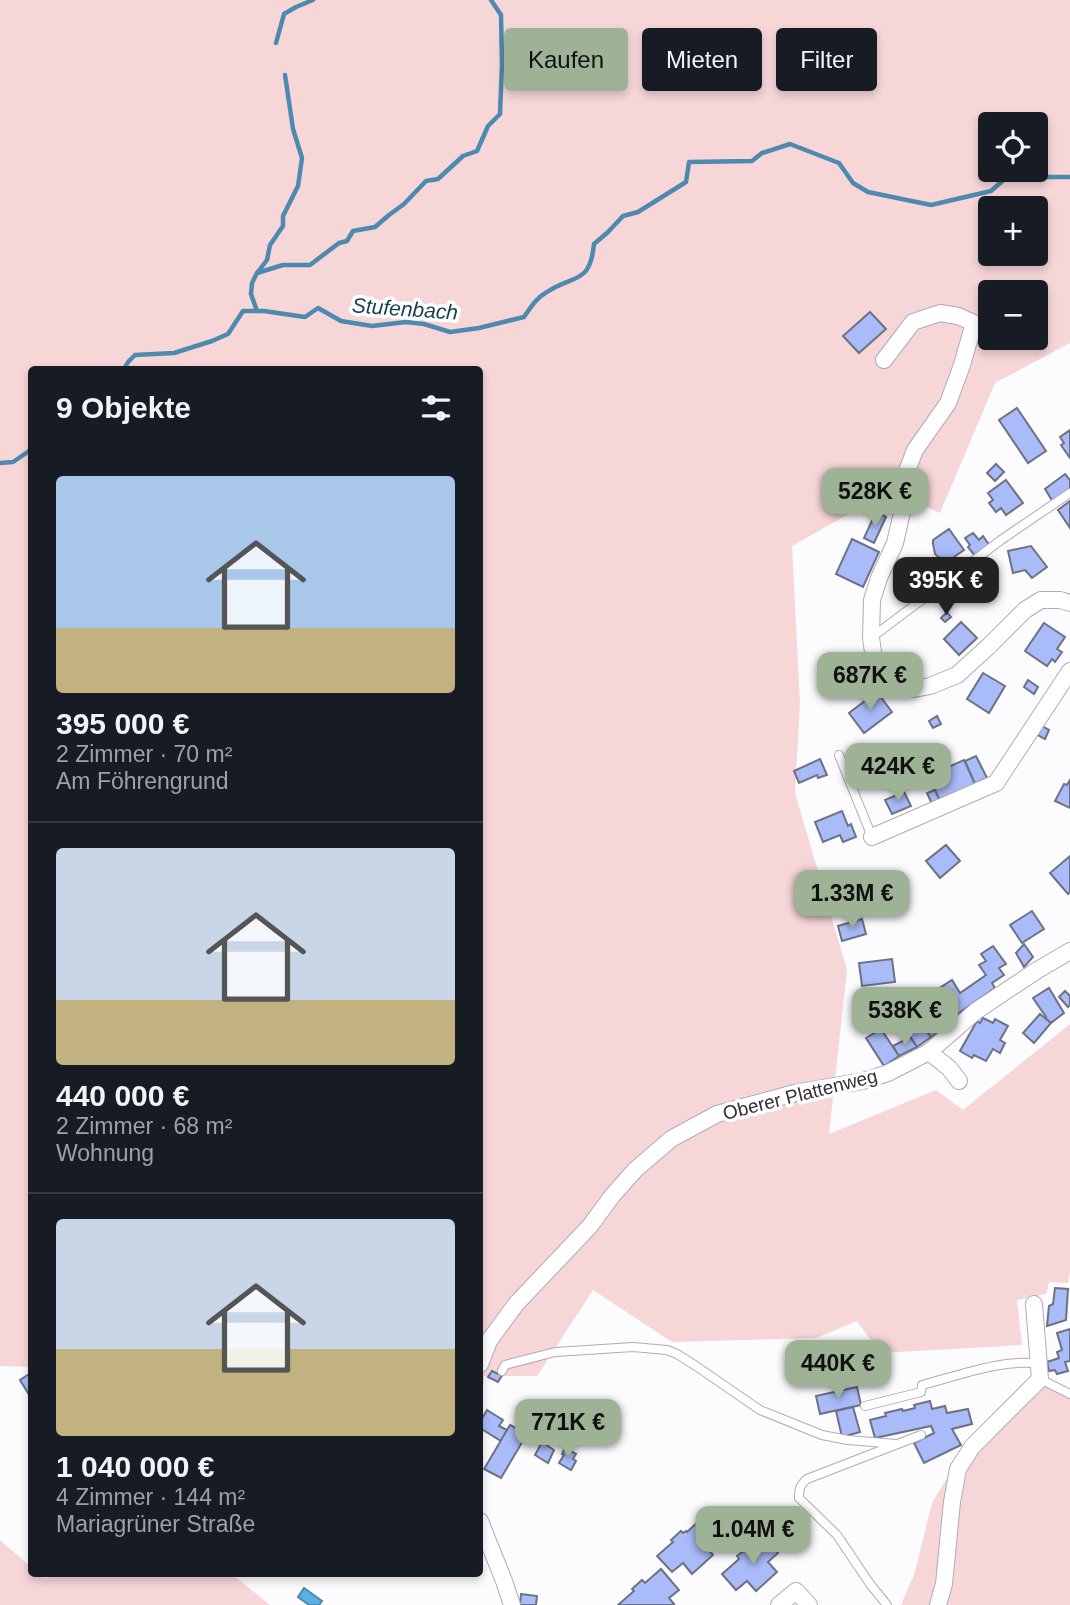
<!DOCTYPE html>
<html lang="de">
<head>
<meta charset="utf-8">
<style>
  :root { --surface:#171b24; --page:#20242c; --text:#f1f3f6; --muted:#9ea1a6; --line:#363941; --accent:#9eb396 }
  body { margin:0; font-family:Arial,sans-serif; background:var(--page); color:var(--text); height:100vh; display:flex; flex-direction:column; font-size:26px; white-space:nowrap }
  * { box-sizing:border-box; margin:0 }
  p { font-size:23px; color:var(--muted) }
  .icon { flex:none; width:38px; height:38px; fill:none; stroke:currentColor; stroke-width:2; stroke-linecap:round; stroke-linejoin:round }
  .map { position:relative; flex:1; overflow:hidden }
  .drawer { position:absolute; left:28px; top:366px; width:455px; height:1211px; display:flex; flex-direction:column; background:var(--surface); border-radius:7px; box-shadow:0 4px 10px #0003 }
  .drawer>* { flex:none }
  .guide { position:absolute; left:504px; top:28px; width:460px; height:63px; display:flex; gap:14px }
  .fabs { position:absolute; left:978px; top:112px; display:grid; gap:14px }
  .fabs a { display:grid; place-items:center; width:70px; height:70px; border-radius:7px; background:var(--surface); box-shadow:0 4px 10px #0003; font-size:35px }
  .price { position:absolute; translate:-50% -60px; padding:0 16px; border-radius:14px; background:var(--accent); color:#111; font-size:23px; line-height:46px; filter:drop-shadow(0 2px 4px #0008) }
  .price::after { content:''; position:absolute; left:50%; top:42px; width:21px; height:16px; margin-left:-10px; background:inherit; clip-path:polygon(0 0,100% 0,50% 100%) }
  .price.selected { background:#222; color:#fff }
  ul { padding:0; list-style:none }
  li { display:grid; align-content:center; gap:14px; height:371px; padding:0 28px }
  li+li { border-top:2px solid var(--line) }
  li span { display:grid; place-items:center; height:217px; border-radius:7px; color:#555 }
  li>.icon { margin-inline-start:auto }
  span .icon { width:126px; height:126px; fill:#fffc; stroke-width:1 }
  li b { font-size:30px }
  h2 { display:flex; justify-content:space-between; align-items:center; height:84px; padding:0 28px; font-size:30px }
  .chip { padding:0 24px; border-radius:7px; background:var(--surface); box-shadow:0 4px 10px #0003; font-size:24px; line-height:63px }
  .chip.selected { background:var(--accent); color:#111 }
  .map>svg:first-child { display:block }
</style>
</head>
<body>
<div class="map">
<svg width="1070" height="1605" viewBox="0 0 1070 1605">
  <rect width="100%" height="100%" fill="#fcfbfe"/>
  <g fill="#f7d6d8" fill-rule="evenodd">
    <path d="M 0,0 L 1070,0 L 1070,343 L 995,383 L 940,513 L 891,490 L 792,546 L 800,703 L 795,793 L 847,970 L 829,1134 L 936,1090 L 963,1110 L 1070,1024 L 1070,1273 L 1068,1283 L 1049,1282 L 1046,1294 L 1017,1300 L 1022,1345 L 880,1353 L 857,1321 L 816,1338 L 672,1342 L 593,1290 L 537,1376 L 484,1376 L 481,1405 L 480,1406 L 480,369 L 32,369 L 32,1367 L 0,1366 ZM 990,124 L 1036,124 L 1036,170 L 990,170 ZM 990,208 L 1036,208 L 1036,254 L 990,254 ZM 990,292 L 1036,292 L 1036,338 L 990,338 Z"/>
    <polygon points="1041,1384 1070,1398 1070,1605 901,1605 915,1572 932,1503 971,1438"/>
    <polygon points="0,1540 31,1567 32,1573 39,1573 44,1578 72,1573 213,1573 237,1578 270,1605 0,1605"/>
  </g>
  <polygon fill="#5bb0e3" stroke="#4e89af" stroke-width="2" points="304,1588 322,1601 319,1605 309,1605 298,1597"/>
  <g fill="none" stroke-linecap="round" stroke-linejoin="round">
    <g stroke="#4e89af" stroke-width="4.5">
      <polyline points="276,43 284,14 296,7 313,0"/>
      <polyline points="257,273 283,265 310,265 339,243 347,241 353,231 375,227 389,215 404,204 426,181 438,179 463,156 477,151 488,126 500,114 502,64 501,15 491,0"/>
      <polyline points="257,311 251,294 252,283 257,273 267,260 270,245 283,226 283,216 298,186 302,158 293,129 285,75"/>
      <path d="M 124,369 L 128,362 L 135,355 L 174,353 L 212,341 L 228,334 L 243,311 L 264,311 L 305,317 L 318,308 L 341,321 L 372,326 L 406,322 L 424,324 L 450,332 L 479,328 L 524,317 C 531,307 536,298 547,292 C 574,274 590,285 594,244 L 608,232 L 623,216 L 638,212 L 686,182 L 689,162 L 752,161 L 762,153 L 790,144 L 839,163 L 853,183 L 868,192 L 931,205 L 991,191 L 1007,177 L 1070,177"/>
      <polyline points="0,463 13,462 32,449"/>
    </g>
  </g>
  <g fill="#a9bbf8" stroke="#6d7283" stroke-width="2">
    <polygon points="870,312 886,329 859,353 843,336"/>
    <polygon points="1017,408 1046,451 1028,463 999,420"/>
    <polygon points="1070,430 1070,458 1061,445 1064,443 1060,437"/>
    <polygon points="996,464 1004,472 995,481 987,473"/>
    <polygon points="1065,474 1070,480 1070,489 1053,502 1045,489"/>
    <polygon points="1006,480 1023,503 1006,515 1001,508 996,512 989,503 993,500 988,493"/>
    <polygon points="1070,501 1070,528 1058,510"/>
    <polygon points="876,512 886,517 874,543 864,538"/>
    <polygon points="949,529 964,550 948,561 938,557 935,554 933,544 933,540"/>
    <polygon points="973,533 979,540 983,536 990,546 976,557 968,547 970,545 965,538"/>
    <polygon points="852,539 879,552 863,587 836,574"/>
    <polygon points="1031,546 1047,567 1032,578 1025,570 1013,573 1008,551"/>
    <polygon points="947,612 951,617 945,622 941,618"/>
    <polygon points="961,622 977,638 959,655 944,639"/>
    <polygon points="1044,623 1065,637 1057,649 1062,652 1055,662 1052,659 1047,666 1025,651"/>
    <polygon points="983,673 1005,686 989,713 967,699"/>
    <polygon points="1028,680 1038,687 1034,694 1024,687"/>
    <polygon points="877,692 892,712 864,733 849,713"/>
    <polygon points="937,716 941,724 933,728 929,721"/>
    <polygon points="1040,725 1049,730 1045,739 1036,734"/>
    <polygon points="976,756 987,778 975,784 965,761"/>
    <polygon points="820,759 827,775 818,778 817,775 799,783 794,771"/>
    <polygon points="964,760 975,784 940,801 928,776"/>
    <polygon points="1070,780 1070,808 1055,801 1064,784 1067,785"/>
    <polygon points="935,790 940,801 933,806 927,793"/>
    <polygon points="904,792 911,806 892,814 885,800"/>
    <polygon points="842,811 848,826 851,824 856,837 843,842 840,835 823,842 815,822"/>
    <polygon points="946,845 960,861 940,878 926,861"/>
    <polygon points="1070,856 1070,892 1068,894 1050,873"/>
    <polygon points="1032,911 1044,929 1022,943 1010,925"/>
    <polygon points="862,919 866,934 842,941 838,926"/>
    <polygon points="1024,944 1033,957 1024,967 1016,953"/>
    <polygon points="993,946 1006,964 999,968 1004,975 992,983 995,988 956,1015 938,989 952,980 960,993 986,975 979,965 986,961 981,954"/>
    <polygon points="892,959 895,982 862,986 859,963"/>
    <polygon points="1049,988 1064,1013 1051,1023 1045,1018 1046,1017 1033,998"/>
    <polygon points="1065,991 1070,996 1070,1005 1068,1007 1059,997"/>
    <polygon points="1040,1014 1051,1023 1034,1043 1023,1033"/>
    <polygon points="915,1015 931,1037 917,1047 902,1024"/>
    <polygon points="935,1017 943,1029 931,1037 923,1025"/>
    <polygon points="983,1018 993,1023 995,1019 1008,1026 1000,1040 1005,1043 1000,1053 993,1049 986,1061 974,1055 972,1058 960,1051 977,1021 980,1023"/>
    <polygon points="881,1029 899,1056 884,1066 866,1038"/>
    <polygon points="910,1037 917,1047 899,1056 893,1046"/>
    <polygon points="1055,1288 1068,1289 1066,1320 1047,1326 1049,1306 1053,1304"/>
    <polygon points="1070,1329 1070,1361 1065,1362 1068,1371 1057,1374 1055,1370 1049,1371 1047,1362 1059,1358 1057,1352 1062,1350 1057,1333"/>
    <polygon points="492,1371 498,1374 499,1372 503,1374 498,1382 488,1377"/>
    <polygon points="29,1374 32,1378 31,1398 20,1380"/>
    <polygon points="857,1387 861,1405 820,1414 816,1396"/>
    <polygon points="930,1401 932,1409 945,1406 947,1413 968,1409 972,1424 952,1429 961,1445 924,1463 914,1443 934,1433 931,1426 875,1438 870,1420 886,1416 885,1413 902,1409 903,1411 915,1408 914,1405"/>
    <polygon points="853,1407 860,1432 842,1437 836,1411"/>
    <polygon points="487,1410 503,1420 499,1426 507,1430 501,1441 480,1428 480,1422"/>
    <polygon points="510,1425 527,1434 501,1478 484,1469"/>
    <polygon points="542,1442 554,1450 548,1463 535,1455"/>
    <polygon points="565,1448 576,1454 573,1459 576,1461 571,1470 559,1463 564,1455 562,1454"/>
    <polygon points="700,1520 718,1540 708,1549 713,1555 692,1574 683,1563 672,1572 657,1556 673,1542 671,1540 681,1531 683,1533 686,1531 687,1532"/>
    <polygon points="764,1537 778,1553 768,1562 777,1572 756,1591 747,1581 736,1590 722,1574 739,1559 737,1556 746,1549 748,1551"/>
    <polygon points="661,1569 679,1590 669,1598 674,1604 672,1605 618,1605 634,1591 632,1589 642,1580 645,1583"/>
    <polygon points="521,1594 537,1596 536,1605 520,1605"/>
  </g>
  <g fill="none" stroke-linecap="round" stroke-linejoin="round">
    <defs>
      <g id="lane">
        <polyline points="871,638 1001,540 1070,493"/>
        <polyline points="839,755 872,837"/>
        <polyline points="502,1371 505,1365 555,1352 633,1347 667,1350 677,1354 696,1366 760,1410 822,1435 848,1440 896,1444"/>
        <polyline points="1040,1379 1070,1394"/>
        <path d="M 865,1406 L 921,1392 L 922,1385 C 957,1376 1004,1358 1039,1364"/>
        <path d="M 887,1605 L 870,1584 L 837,1535 L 799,1498 C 799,1489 800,1485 807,1479 L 921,1435"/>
      </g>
      <g id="street">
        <polyline points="884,360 913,322 940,313 958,316 974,323 962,365 948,403 915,450 905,476 903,508 895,543 879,578 872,600 871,638 874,659 885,681 893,686 914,689 930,686 957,675 989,646 1025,610 1041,600 1060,600 1070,603"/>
        <polyline points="872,837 996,783 1070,671"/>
        <polyline points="929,1052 949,1068 959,1081"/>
        <polyline points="480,1364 489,1341 516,1304 590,1226 612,1196 635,1170 671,1139 717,1114 795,1093 863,1081 888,1073 929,1052 976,1011 1036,971 1070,951"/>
        <polyline points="480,1521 504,1581 512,1605"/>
        <polyline points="779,1605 796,1591 809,1605"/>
        <polyline points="938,1605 944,1584 952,1502 958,1469 972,1447 1040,1379 1034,1304"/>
      </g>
    </defs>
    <use href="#lane" stroke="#b1a9bb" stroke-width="10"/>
    <use href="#street" stroke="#b1a9bb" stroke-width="18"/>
    <use href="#lane" stroke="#fff" stroke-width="8"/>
    <use href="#street" stroke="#fff" stroke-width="16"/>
  </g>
  <g text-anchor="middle" stroke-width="7" stroke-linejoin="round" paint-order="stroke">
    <g font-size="19" fill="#312e35" stroke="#fff">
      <text transform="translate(800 1094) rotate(-14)" y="7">Oberer Plattenweg</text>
    </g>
    <g font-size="21" font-style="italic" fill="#193d53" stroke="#fff">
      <text transform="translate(405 309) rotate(4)" y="7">Stufenbach</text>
    </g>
  </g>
</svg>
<div class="fabs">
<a><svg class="icon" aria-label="locate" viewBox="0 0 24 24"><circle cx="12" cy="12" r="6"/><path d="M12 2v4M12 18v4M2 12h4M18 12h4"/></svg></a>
<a>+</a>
<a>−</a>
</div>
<b class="price" style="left:875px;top:528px">528K €</b>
<b class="price selected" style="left:946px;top:617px">395K €</b>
<b class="price" style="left:870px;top:712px">687K €</b>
<b class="price" style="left:898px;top:803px">424K €</b>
<b class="price" style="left:852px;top:930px">1.33M €</b>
<b class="price" style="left:905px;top:1047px">538K €</b>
<b class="price" style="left:838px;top:1400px">440K €</b>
<b class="price" style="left:568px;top:1459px">771K €</b>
<b class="price" style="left:753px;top:1566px">1.04M €</b>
<div class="guide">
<a class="chip selected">Kaufen</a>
<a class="chip">Mieten</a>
<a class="chip">Filter</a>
</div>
<section class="drawer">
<h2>9 Objekte<svg class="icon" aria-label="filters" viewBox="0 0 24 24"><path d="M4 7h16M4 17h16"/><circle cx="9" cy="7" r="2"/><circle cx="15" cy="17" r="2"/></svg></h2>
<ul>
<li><span style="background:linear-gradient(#a9c7e8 70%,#c2b280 0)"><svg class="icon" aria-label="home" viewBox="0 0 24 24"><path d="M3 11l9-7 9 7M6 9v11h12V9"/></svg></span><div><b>395 000 €</b><p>2 Zimmer · 70 m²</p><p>Am Föhrengrund</p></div></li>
<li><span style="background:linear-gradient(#c9d6e8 70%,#c2b280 0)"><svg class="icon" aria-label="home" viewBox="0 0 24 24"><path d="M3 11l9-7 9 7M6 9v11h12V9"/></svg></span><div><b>440 000 €</b><p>2 Zimmer · 68 m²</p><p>Wohnung</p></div></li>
<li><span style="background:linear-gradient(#c9d6e8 60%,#c2b280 0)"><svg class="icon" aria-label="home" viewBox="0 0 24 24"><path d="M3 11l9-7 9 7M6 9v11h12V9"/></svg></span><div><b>1 040 000 €</b><p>4 Zimmer · 144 m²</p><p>Mariagrüner Straße</p></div></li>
</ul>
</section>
</div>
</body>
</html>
